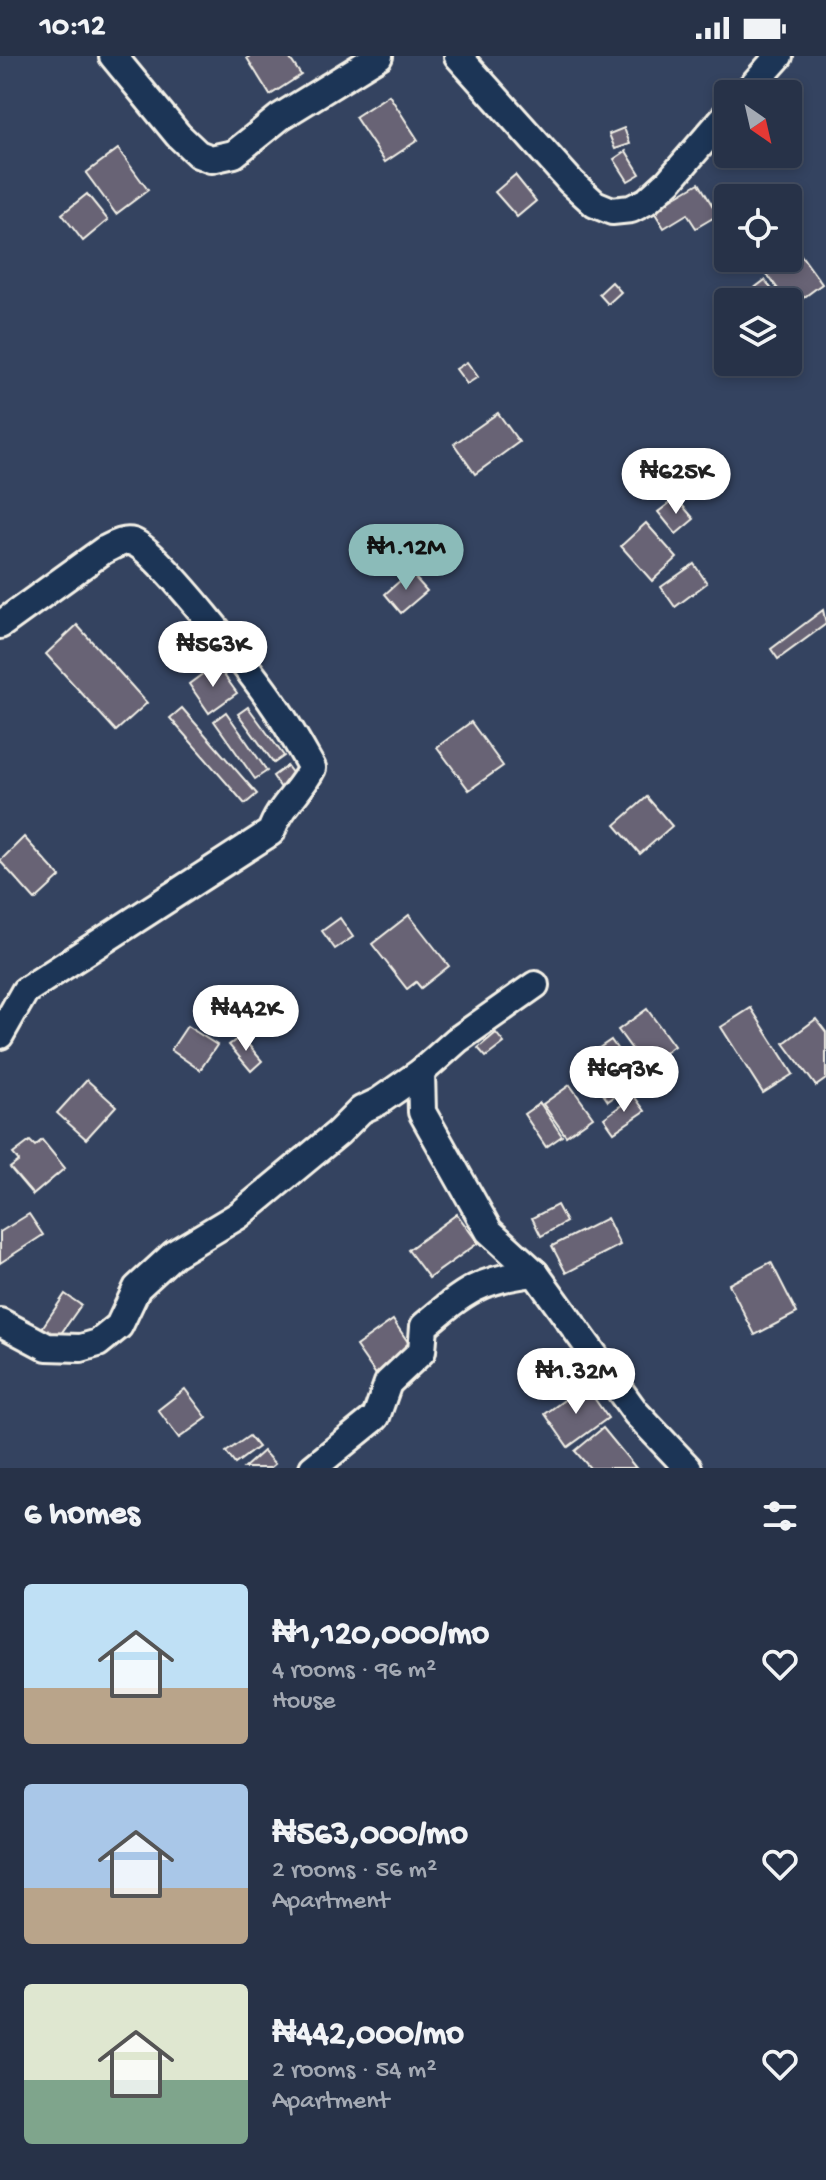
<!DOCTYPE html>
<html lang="en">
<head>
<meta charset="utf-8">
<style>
  :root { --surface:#273248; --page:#333e52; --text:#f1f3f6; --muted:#a4aab4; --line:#434d60; --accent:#8bbbb9 }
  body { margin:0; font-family:"Gochi Hand",sans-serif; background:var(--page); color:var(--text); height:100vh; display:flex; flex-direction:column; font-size:30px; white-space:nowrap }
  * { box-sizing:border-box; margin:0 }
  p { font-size:26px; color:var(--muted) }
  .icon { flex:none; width:44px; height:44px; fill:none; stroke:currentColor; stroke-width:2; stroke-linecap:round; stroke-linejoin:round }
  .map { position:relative; height:1412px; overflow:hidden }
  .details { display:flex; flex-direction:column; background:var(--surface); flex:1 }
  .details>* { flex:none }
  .needle { width:52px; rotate:146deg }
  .fabs { position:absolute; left:714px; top:24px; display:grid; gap:16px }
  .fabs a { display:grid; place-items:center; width:88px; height:88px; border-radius:8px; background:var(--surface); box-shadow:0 4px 12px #0003,0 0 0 2px var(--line); font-size:40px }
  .price { position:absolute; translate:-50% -68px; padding:0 18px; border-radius:28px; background:#fff; color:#222; font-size:26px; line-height:52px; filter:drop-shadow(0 2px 4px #0008) }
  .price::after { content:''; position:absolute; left:50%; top:48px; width:24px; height:18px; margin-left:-12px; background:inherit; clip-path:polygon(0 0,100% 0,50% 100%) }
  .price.active { background:var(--accent); color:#111 }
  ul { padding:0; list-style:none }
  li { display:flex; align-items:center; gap:24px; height:200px; padding:0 24px }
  li span { display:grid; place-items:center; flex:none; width:224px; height:160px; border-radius:8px; color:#555 }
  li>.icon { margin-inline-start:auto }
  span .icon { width:96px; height:96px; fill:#fffc; stroke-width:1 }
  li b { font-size:34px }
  h2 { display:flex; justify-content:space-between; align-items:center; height:96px; padding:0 24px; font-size:34px }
  .status { display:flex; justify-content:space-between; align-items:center; height:56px; padding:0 40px; background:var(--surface); direction:ltr }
  .status svg { height:22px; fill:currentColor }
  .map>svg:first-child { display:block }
</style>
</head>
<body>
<div class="status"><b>10:12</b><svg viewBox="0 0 49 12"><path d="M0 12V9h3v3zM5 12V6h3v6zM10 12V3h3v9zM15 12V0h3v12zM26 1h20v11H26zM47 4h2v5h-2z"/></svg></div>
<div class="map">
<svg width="826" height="1412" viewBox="0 0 826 1412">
  <rect width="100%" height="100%" fill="#344360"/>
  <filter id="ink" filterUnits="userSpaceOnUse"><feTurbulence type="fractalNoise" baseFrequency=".0125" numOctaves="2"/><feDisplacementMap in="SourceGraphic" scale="16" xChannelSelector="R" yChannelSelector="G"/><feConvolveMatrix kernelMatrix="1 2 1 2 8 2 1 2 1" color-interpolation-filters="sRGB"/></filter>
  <g filter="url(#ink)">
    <g fill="#686474" stroke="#f4f1e8" stroke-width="2">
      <polygon points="250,0 288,0 301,19 270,39 247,2"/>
      <polygon points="389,39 418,84 385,106 355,61"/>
      <polygon points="624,72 630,88 615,93 609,78"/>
      <polygon points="118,93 148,134 116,158 86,117"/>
      <polygon points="626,95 640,118 628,125 614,103"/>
      <polygon points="515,119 536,145 517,161 495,136"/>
      <polygon points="699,127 718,159 696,172 687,158 664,172 653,154"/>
      <polygon points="87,138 108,164 83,185 62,158"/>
      <polygon points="790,184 822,228 791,251 759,207 766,202 788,202"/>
      <polygon points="765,224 781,246 736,246"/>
      <polygon points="612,226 621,236 608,248 599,238"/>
      <polygon points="467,306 478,321 467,328 456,313"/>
      <polygon points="498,357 519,386 475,418 454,388"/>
      <polygon points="676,442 694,463 676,478 658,456"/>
      <polygon points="646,467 677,502 652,525 621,490"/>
      <polygon points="694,508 707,527 675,551 661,531"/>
      <polygon points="410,516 427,535 401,557 385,538"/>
      <polygon points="823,554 826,568 778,603 771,593"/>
      <polygon points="77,569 147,647 116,675 46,598"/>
      <polygon points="216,608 237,637 209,657 189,628"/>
      <polygon points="248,651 284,700 274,707 238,658"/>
      <polygon points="182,652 257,738 245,748 170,662"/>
      <polygon points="226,656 267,715 255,723 214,665"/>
      <polygon points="471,666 503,710 469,734 437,691"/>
      <polygon points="287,710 296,722 281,732 273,720"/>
      <polygon points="647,741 672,770 640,798 615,769"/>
      <polygon points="24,781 60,821 35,844 0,805"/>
      <polygon points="409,859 449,910 421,932 416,926 407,933 372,888"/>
      <polygon points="340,862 353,881 335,893 322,875"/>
      <polygon points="751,952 793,1018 763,1037 721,971"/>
      <polygon points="647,953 674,990 645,1011 618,974"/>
      <polygon points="816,963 826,976 826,1023 816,1030 784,987"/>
      <polygon points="187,970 217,989 200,1014 171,994"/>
      <polygon points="496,977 504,987 486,1001 478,992"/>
      <polygon points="241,980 262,1005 251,1015 229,989"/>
      <polygon points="611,984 639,1024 608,1045 580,1005"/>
      <polygon points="87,1024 116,1050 86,1083 57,1057"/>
      <polygon points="570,1029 593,1061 566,1080 543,1048"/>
      <polygon points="634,1040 645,1055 614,1076 604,1062"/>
      <polygon points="540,1047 562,1080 546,1091 524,1058"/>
      <polygon points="42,1084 65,1112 33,1139 10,1112 19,1105 13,1098 30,1085 35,1090"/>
      <polygon points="557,1149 566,1166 541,1180 532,1162"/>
      <polygon points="29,1158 43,1179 0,1207 0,1176"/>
      <polygon points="457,1158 478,1187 429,1222 408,1194"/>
      <polygon points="607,1162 620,1189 566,1217 552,1190"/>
      <polygon points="771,1206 797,1257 755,1279 729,1228"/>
      <polygon points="65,1238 81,1249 55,1286 40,1275"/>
      <polygon points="393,1264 414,1295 377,1320 356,1290"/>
      <polygon points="585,1329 608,1362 568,1391 545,1358"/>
      <polygon points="185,1333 207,1362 179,1382 158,1354"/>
      <polygon points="603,1372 636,1412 590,1412 575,1395"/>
      <polygon points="249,1380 258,1391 235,1408 226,1396"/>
      <polygon points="263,1395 275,1408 270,1412 244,1412"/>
    </g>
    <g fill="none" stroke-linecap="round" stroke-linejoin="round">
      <defs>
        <g id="street">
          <polyline points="113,0 178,79 198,98 211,103 234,98 280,61 379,0"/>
          <polyline points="458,0 571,126 595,148 612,155 631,153 647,145 669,125 728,57"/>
          <polyline points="745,38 779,0"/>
          <path d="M 0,569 L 104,494 C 113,490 123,483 133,486 C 157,493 256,622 274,649 C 288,669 300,691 312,712 C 301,735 279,751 271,776 L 25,935 L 0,979"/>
          <polyline points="535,929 457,984 421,1016 422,1056 489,1175 535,1217 636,1357 688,1412"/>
          <polyline points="0,1266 47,1291 81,1292 98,1287 119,1270 137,1232 174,1198 239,1159 338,1077 361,1054 378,1046 421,1016"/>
          <path d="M 313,1412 L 376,1361 L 388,1327 L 422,1295 L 424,1270 C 466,1234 480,1223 535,1217"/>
        </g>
      </defs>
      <use href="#street" stroke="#f4f1e8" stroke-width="32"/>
      <use href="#street" stroke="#1d3557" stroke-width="26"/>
    </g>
  </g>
</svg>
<div class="fabs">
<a><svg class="needle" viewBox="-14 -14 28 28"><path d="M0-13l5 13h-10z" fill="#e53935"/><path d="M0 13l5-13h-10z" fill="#a4aab4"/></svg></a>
<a><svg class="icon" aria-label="locate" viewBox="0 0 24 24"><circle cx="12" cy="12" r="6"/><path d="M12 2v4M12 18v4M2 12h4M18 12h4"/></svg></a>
<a><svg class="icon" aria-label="layers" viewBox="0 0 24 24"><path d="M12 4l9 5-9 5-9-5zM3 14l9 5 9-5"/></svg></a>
</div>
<b class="price" style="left:676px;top:460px">₦625K</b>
<b class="price active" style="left:406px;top:536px">₦1.12M</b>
<b class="price" style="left:213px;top:633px">₦563K</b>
<b class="price" style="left:246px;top:997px">₦442K</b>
<b class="price" style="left:624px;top:1058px">₦693K</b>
<b class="price" style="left:576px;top:1360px">₦1.32M</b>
</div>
<section class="details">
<h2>6 homes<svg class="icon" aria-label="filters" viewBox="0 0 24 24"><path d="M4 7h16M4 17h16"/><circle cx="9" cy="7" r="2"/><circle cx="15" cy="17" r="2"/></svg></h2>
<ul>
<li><span style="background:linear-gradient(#bfe0f5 65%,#b9a48a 0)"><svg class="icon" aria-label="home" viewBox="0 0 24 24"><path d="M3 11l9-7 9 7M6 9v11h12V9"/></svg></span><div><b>₦1,120,000/mo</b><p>4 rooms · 96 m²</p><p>House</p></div><svg class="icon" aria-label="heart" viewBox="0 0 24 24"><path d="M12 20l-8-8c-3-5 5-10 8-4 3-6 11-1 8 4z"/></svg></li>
<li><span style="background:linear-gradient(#a9c7e8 65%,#b9a48a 0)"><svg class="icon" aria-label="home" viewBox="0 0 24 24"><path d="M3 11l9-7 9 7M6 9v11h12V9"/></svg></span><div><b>₦563,000/mo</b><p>2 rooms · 56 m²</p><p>Apartment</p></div><svg class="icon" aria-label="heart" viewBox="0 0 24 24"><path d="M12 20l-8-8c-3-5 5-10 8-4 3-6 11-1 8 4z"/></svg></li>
<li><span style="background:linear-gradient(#dfe7d0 60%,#7fa58c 0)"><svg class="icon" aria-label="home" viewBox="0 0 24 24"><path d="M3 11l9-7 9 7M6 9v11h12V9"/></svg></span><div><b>₦442,000/mo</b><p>2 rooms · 54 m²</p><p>Apartment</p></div><svg class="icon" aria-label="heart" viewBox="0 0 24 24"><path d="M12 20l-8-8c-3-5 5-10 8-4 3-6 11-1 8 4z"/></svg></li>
</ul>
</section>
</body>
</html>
